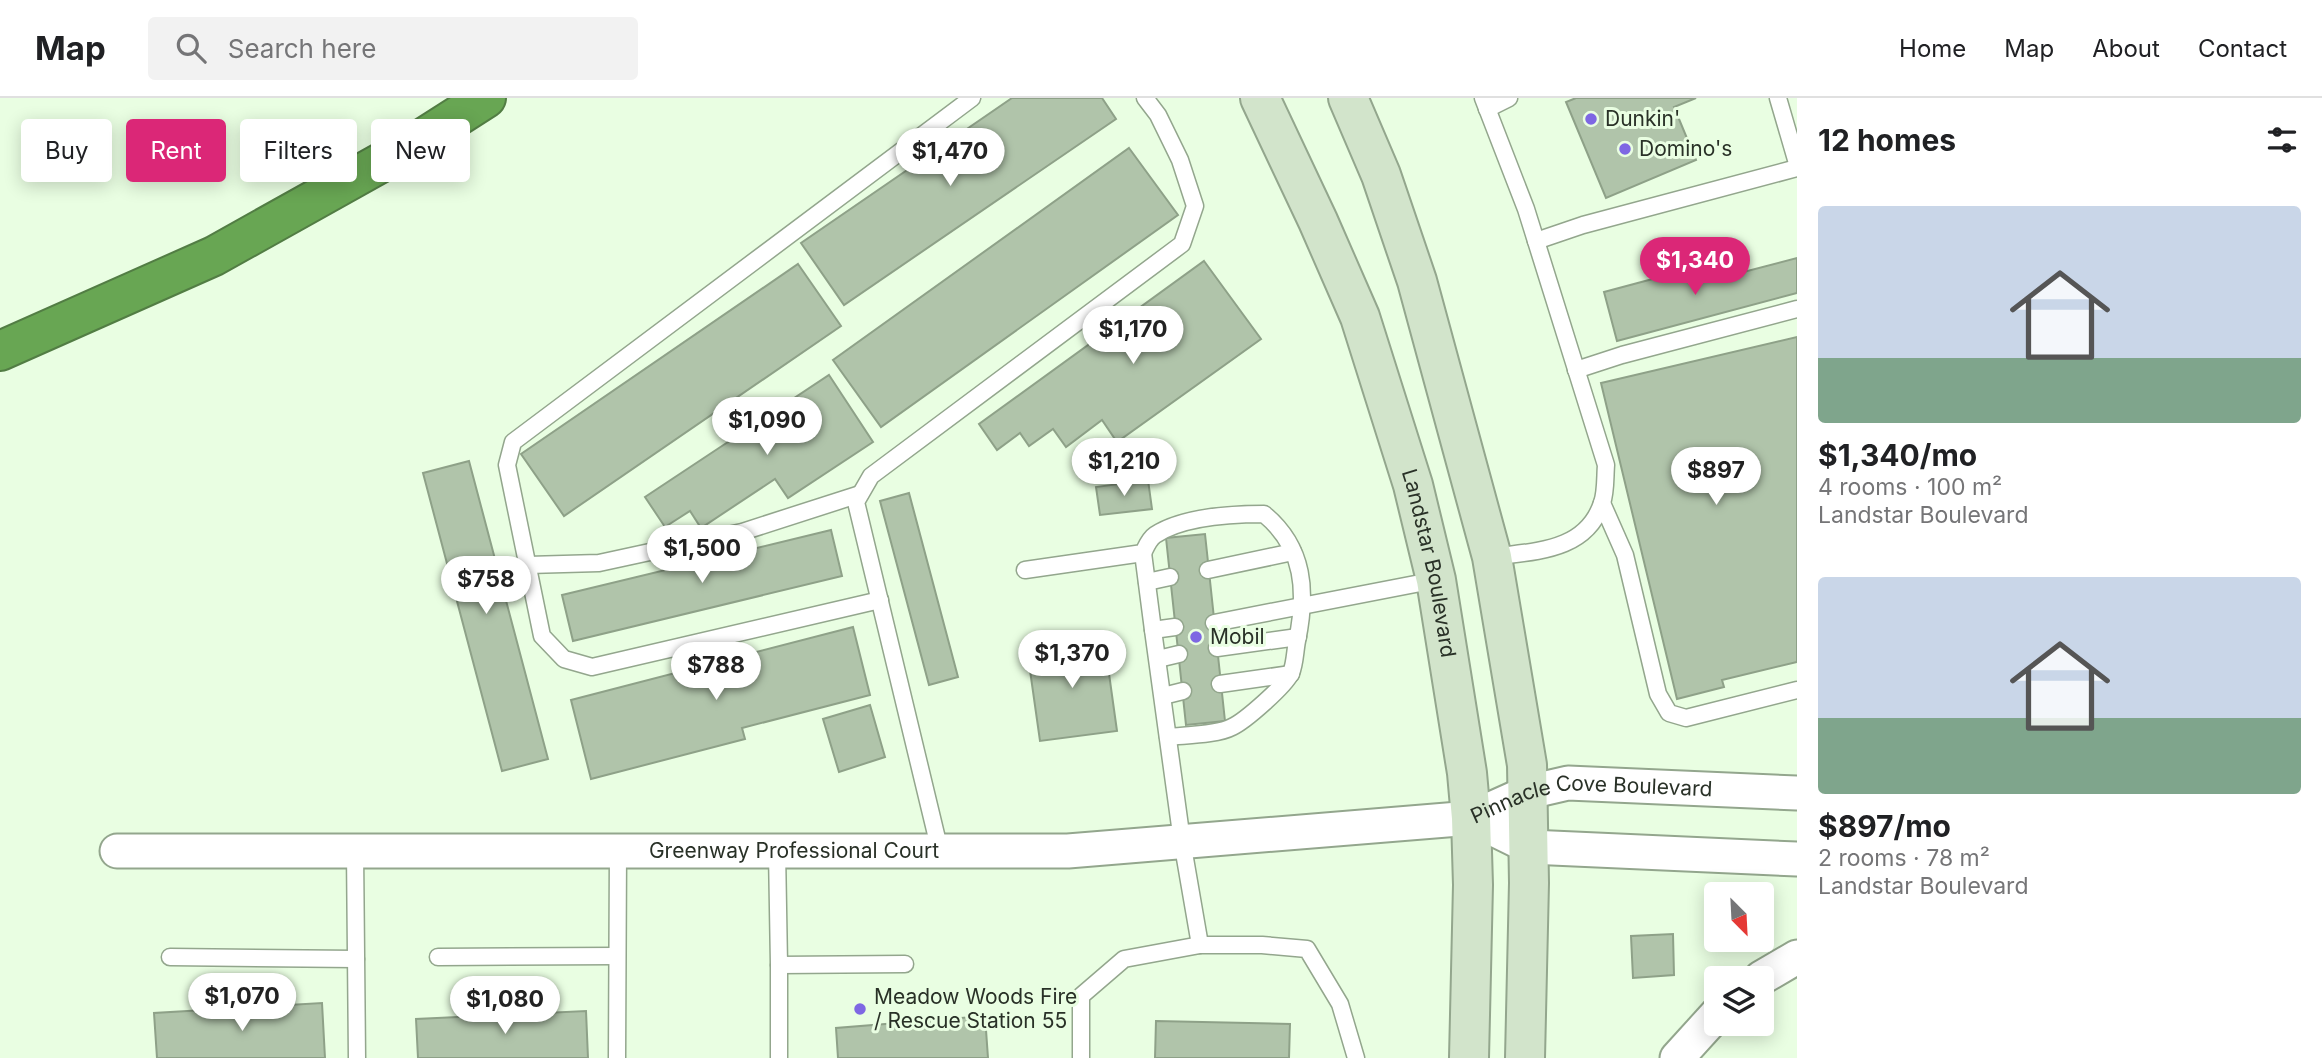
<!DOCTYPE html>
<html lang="en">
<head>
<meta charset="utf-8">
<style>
  :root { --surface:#fff; --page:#f2f2f2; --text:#202124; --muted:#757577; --line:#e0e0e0; --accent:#db2777 }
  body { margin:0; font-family:Inter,sans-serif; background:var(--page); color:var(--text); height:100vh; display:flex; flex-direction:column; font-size:26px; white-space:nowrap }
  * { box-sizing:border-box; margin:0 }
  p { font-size:23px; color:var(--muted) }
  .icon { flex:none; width:38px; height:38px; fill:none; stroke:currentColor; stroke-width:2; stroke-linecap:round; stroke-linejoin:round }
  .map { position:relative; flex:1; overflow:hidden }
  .sheet { display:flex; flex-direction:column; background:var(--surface); width:525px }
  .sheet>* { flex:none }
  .guide { position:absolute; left:21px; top:21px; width:665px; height:63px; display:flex; gap:14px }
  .needle { width:46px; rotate:156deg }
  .tools { position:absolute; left:1704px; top:784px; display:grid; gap:14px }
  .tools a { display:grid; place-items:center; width:70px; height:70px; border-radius:7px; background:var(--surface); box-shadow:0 4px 18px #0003; font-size:35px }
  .price { position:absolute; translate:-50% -60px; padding:0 16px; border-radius:24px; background:#fff; color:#222; font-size:23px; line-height:46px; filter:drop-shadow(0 2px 4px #0008) }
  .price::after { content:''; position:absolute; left:50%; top:42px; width:21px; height:16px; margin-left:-10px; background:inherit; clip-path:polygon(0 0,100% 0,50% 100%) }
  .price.on { background:var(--accent); color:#fff }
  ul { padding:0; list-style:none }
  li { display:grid; align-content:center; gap:14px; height:371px; padding:0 21px }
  li span { display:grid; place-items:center; height:217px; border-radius:7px; color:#555 }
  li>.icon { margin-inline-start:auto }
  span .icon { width:126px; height:126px; fill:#fffc; stroke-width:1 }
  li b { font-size:30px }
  h2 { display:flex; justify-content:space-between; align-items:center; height:84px; padding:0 21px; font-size:30px }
  .tag { padding:0 24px; border-radius:7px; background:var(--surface); box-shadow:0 4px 18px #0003; font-size:24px; line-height:63px }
  .tag.on { background:var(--accent); color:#fff }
  header { display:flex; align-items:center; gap:42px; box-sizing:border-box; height:98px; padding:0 35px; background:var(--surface); border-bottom:2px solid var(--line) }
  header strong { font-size:33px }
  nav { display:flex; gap:38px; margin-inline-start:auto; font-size:24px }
  .search { width:490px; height:63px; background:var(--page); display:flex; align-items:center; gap:18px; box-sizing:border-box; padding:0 24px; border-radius:7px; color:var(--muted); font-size:26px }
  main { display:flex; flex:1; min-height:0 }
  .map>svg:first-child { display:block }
</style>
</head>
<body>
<header>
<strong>Map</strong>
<div class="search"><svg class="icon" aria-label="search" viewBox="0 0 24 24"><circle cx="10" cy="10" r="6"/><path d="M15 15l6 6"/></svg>Search here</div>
<nav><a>Home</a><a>Map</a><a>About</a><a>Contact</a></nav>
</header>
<main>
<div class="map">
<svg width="1797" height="960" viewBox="0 0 1797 960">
  <rect width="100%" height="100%" fill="#e9fee2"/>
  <g fill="#b0c4aa" stroke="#8ea188" stroke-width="2">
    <polygon points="1012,0 1102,0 1116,21 844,207 801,145"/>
    <polygon points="1576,0 1696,0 1674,9 1696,62 1606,100 1566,4"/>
    <polygon points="1129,50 1178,117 881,329 833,262"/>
    <polygon points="1797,160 1797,195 1617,243 1604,194 1705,167 1709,183"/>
    <polygon points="1204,163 1261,241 1117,344 1102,322 1066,349 1053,331 1029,348 1020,335 997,352 979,326"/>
    <polygon points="798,166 841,228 564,418 521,356"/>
    <polygon points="1797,239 1797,564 1722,582 1724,589 1677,601 1601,285"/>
    <polygon points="829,277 873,344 788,400 775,381 701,430 690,413 665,429 645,399"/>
    <polygon points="469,363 548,661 502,673 423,375"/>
    <polygon points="1148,382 1152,411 1100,417 1096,389"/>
    <polygon points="909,395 958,579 929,587 880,403"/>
    <polygon points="831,432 842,478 573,543 562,497"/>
    <polygon points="1205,436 1225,623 1186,627 1166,440"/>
    <polygon points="853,529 870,597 742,630 745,641 591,681 571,602"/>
    <polygon points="1104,540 1117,633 1040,643 1027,551"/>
    <polygon points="870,607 885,659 839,674 823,621"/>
    <polygon points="1673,836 1674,877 1633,880 1631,838"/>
    <polygon points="322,905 325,960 157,960 154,915"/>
    <polygon points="586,913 588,960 418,960 416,921"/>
    <polygon points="985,918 988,960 838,960 836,930"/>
    <polygon points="1156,923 1290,926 1289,960 1155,960"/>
  </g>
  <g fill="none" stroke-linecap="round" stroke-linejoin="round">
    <defs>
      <g id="lane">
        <path d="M 1483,0 L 1526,111 L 1606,367 C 1605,379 1606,394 1602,405 C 1586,454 1534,453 1492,459"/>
        <polyline points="1778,0 1797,65"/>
        <polyline points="1487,11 1509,0"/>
        <polyline points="1536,143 1583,127 1797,70"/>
        <polyline points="1576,272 1622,257 1797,211"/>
        <polyline points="1602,405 1625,457 1658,596 1669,615 1686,620 1797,592"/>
        <polyline points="1143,455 1153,532"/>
        <polyline points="528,467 599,465 742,434 860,396"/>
        <path d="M 1025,472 L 1143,455 C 1146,449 1149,441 1155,437 C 1182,419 1232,416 1264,416 C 1305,450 1307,494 1297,543 C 1295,553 1295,566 1291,575 C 1285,588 1245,623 1232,629 C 1217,637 1185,637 1168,639"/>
        <polyline points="1208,472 1293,454"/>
        <polyline points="1147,484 1170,479"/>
        <polyline points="880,502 592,569 564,561 542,538 507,367 513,344 972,0"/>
        <polyline points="1214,525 1436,482"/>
        <polyline points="1175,529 1153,532 1182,743 1200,847"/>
        <polyline points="1217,550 1298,539"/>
        <polyline points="1158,561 1179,556"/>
        <polyline points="1220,586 1291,576"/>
        <polyline points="1163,598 1183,593"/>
        <polyline points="355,753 357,960"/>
        <polyline points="777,753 779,867 905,866"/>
        <polyline points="940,753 856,404 871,378 1182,146 1195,108 1180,62 1158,17 1145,0"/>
        <polyline points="170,859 356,861"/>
        <polyline points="438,859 617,858"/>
        <polyline points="779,867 779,960"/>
        <polyline points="617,960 618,753"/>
        <polyline points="1081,960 1081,898 1124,861 1200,847 1262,847 1307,851 1340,906 1356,960"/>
      </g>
      <g id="street">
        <polyline points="1471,720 1530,749 1797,761"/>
        <path id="s1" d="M 117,753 L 1068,753 L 1471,720 L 1529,694 L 1568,685 L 1797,695"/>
        <polyline points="1761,880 1797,859"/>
        <polyline points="1677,960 1717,916"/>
      </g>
      <g id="secondary">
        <path id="s2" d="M 1260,0 L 1318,123 L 1360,219 L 1413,387 L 1436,482 L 1467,675 L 1471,720 L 1473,787 L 1469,960"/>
        <polyline points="1348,0 1381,77 1417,183 1492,459 1527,667 1529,785 1525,960"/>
      </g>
      <polyline id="highway" points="0,253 214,158 411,48 486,0"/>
    </defs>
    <use href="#lane" stroke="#93a68d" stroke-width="19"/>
    <use href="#street" stroke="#93a68d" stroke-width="37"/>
    <use href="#secondary" stroke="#93a68d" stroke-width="42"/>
    <use href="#highway" stroke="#527d44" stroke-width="42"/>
    <use href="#lane" stroke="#fff" stroke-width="16"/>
    <use href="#street" stroke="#fff" stroke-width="33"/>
    <use href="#secondary" stroke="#d2e4cb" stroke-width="38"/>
    <use href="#highway" stroke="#68a653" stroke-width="38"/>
  </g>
  <g fill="#7e67e3" stroke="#e9fee2" stroke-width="2.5">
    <circle cx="1591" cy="21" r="7"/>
    <circle cx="1625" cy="51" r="7"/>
    <circle cx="1196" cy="539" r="7"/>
    <circle cx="860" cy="911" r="7"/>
  </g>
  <g text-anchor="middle" stroke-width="6" stroke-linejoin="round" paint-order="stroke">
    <g font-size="21" fill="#293127" stroke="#e9fee2" text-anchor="start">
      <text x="1605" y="28">Dunkin'</text>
      <text x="1639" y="58">Domino's</text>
      <text x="1210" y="546">Mobil</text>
      <text x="874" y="906">Meadow Woods Fire<tspan x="874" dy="24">/ Rescue Station 55</tspan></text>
    </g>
    <g font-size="21" fill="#293127" stroke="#e9fee2">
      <text dy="7" stroke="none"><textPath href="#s2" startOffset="497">Landstar Boulevard</textPath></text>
      <text dy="7" stroke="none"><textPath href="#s1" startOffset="1480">Pinnacle Cove Boulevard</textPath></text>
      <text dy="7" stroke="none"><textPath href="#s1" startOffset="677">Greenway Professional Court</textPath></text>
    </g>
  </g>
</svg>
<div class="tools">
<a><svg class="needle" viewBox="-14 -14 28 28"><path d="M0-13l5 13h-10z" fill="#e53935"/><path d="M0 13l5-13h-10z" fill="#757577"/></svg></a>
<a><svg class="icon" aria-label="layers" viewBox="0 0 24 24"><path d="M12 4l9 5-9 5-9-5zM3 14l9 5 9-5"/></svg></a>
</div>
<b class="price" style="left:950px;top:90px">$1,470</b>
<b class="price on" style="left:1695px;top:199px">$1,340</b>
<b class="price" style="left:1133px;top:268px">$1,170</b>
<b class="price" style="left:767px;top:359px">$1,090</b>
<b class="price" style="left:1124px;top:400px">$1,210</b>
<b class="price" style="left:1716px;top:409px">$897</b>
<b class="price" style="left:702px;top:487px">$1,500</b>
<b class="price" style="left:486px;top:518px">$758</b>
<b class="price" style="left:1072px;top:592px">$1,370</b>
<b class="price" style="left:716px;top:604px">$788</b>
<b class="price" style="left:242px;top:935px">$1,070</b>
<b class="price" style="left:505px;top:938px">$1,080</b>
<div class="guide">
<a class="tag">Buy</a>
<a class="tag on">Rent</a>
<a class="tag">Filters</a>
<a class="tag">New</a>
</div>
</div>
<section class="sheet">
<h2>12 homes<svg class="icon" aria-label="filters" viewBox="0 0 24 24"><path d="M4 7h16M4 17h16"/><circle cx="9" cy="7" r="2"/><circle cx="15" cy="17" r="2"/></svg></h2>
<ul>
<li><span style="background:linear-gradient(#c9d6e8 70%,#7fa58c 0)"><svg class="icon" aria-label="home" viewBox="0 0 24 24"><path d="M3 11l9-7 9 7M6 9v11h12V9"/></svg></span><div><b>$1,340/mo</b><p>4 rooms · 100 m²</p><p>Landstar Boulevard</p></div></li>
<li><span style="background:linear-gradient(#c9d6e8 65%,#7fa58c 0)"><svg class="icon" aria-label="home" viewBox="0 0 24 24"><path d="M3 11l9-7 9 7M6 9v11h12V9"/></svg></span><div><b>$897/mo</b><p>2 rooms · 78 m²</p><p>Landstar Boulevard</p></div></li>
</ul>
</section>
</main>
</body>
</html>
